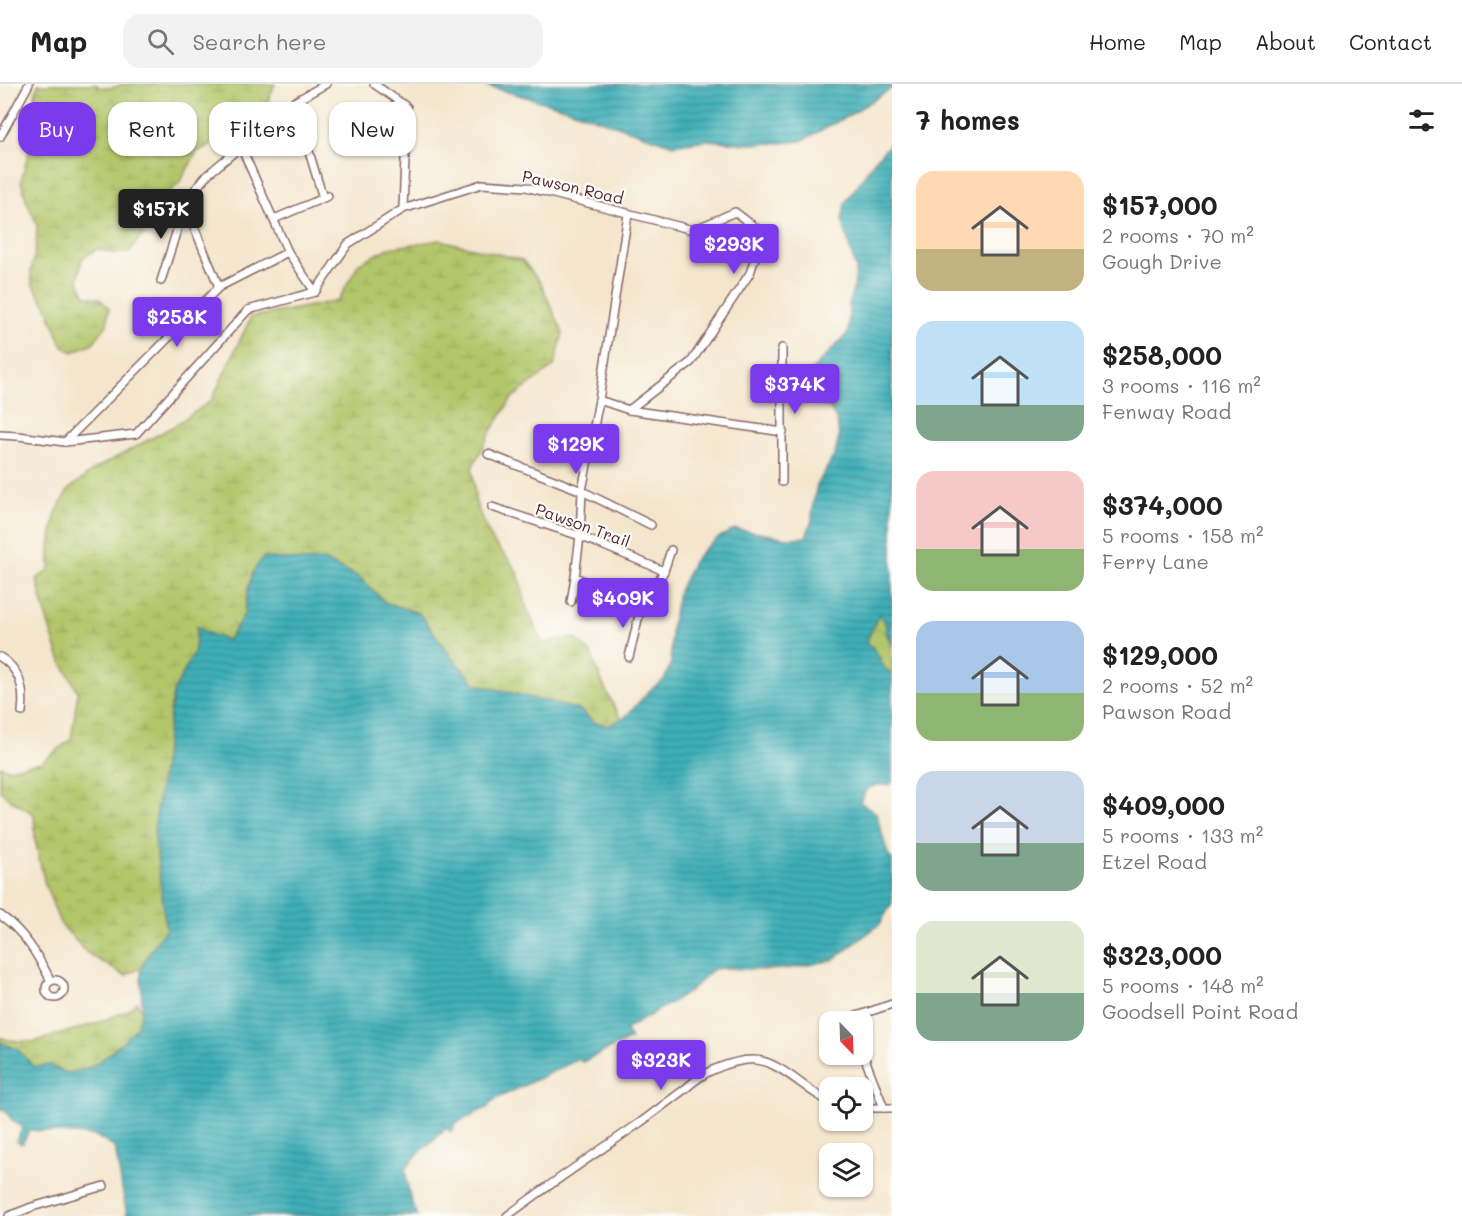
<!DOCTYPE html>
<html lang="en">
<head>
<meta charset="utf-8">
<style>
  :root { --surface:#fff; --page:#f2f2f2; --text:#222; --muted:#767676; --line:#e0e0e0; --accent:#7c3aed }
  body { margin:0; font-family:Mali,sans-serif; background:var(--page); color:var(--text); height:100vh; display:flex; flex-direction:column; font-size:22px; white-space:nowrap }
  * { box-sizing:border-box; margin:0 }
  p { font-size:20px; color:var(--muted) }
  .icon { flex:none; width:33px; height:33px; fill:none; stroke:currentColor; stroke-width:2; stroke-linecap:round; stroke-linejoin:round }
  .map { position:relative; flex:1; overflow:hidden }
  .side { display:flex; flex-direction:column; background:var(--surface); width:570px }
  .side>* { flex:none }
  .top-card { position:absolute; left:18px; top:18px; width:570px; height:54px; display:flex; gap:12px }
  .needle { width:39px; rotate:157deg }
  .buttons { position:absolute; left:819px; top:927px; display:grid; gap:12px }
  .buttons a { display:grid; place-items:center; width:54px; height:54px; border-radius:12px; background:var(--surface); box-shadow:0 2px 4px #0004; font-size:30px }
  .price { position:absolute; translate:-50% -51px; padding:0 14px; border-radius:6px; background:var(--accent); color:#fff; font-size:20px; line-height:39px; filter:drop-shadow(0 2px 3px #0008) }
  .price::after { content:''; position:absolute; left:50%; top:36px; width:18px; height:14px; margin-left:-9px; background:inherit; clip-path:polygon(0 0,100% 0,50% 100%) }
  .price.current { background:#222; color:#fff }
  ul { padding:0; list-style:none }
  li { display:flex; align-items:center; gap:18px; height:150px; padding:0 24px }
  li span { display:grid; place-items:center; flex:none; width:168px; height:120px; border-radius:18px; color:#555 }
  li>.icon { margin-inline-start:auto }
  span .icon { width:72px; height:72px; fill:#fffc; stroke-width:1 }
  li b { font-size:26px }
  h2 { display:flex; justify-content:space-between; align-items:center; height:72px; padding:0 24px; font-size:26px }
  .pill { padding:0 21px; border-radius:18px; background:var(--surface); box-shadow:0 2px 4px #0004; font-size:21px; line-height:54px }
  .pill.current { background:var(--accent); color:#fff }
  header { display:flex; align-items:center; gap:36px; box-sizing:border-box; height:84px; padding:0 30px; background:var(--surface); border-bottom:2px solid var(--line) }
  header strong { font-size:28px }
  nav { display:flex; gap:33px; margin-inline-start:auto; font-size:21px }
  .search { width:420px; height:54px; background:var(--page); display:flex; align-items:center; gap:15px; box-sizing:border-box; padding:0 21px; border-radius:18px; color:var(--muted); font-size:22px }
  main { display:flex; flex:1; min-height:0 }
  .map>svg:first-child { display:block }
</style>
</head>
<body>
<header>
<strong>Map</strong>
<div class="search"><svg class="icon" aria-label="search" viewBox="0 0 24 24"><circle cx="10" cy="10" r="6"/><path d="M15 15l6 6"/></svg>Search here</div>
<nav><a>Home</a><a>Map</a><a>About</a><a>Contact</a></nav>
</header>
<main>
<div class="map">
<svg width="892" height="1132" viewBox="0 0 892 1132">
  <defs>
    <pattern id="wetland-marsh" width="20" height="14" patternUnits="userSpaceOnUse" patternTransform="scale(1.5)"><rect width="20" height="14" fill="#b3c66a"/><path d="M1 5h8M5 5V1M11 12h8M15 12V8" fill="none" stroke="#9baa5c"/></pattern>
    <pattern id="park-crowns" width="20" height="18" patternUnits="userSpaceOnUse" patternTransform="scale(1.5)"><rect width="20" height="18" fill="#b3c66a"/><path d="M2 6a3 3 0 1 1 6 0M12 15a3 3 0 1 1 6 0" fill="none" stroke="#9baa5c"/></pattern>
    <pattern id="water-rules" width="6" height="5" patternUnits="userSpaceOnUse" patternTransform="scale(1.5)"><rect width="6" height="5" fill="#3eafb7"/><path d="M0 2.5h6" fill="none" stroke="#368e95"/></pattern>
  </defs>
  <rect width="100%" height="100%" fill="#fdfcf7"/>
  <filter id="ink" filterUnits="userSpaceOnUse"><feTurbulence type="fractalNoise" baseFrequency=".0167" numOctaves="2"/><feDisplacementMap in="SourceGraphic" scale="12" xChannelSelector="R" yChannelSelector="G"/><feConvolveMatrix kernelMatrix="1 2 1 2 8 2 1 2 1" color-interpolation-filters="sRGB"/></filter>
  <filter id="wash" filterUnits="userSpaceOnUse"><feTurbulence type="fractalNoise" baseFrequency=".008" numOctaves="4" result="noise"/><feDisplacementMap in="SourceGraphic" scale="24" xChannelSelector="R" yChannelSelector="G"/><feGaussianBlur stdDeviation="1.35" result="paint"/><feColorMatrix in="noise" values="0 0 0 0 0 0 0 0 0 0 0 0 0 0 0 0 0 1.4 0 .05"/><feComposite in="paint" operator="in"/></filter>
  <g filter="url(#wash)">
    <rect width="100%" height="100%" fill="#f4e6cd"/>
    <g fill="url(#wetland-marsh)" stroke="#7e724a" stroke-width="1.5">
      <path d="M 38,0 L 96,0 L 99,3 C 107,4 115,5 122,0 L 275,0 L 267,19 L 220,55 L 197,68 L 180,98 L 155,122 L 144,148 L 129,168 L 116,170 L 97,165 L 82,174 L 78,196 L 86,212 L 99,214 L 109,224 L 107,241 L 93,259 L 73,268 L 63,263 L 46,221 L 32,200 L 31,188 L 36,163 L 37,140 L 27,118 L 21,97 L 38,34 L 35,11 Z"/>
      <polygon points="440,156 522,176 540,198 563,249 554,282 512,314 491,347 472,384 476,419 483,438 494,459 508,475 518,489 527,525 543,560 558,555 576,554 591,570 605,605 621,635 609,642 593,638 580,626 476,600 452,574 419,529 386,519 359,493 323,476 305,477 263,473 248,505 244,531 228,556 212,551 197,544 195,566 173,609 154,747 166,845 151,866 141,884 125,892 87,869 60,839 45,800 35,756 34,730 11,716 0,707 0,682 8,685 42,678 71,655 78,608 59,573 47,536 37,495 50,485 50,462 55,431 68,406 95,385 172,343 211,317 251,233 338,217 359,179 389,164"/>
      <path d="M 137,918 L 142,927 C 140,933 139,940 135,945 C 122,963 91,988 68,989 C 62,989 56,984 50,981 L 0,1027 L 0,953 L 8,956 L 34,958 L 97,939 L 129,926 Z"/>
    </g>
    <polygon fill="url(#park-crowns)" stroke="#7e724a" stroke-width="1.5" points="882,523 892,554 892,594 866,559"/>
    <g fill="url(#water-rules)" stroke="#446771" stroke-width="1.5">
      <polygon points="479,0 892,0 892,4 848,32 801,57 783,59 747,60 707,56 673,61 565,24"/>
      <path d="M 892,58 L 892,561 L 885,547 L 886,541 L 879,530 L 866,559 L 872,562 L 884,583 L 892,590 L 892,699 L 888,701 L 877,701 L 867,705 L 860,718 L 876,729 L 888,770 L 892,776 L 892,819 L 880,840 L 833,876 L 793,884 L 768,886 L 726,884 L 713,885 L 689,908 L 625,946 L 631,955 L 582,978 L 579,975 L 494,1016 L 487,1024 L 452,1041 L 455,1044 L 450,1048 L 442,1037 L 446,1044 L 417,1071 L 406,1084 C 406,1100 410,1117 417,1132 L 127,1132 L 115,1064 L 96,1052 L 30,1046 L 22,1060 L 16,1057 L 23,1043 L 14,1038 L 0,1021 L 0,958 L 17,965 L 34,983 L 50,981 L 66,989 L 83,986 L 99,978 L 124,957 L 136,944 L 142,927 L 141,884 L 151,866 L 166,845 L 154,747 L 173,609 L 195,566 L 197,543 L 212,551 L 228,556 L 244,531 L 248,505 L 253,488 L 263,473 L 305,477 L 323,476 L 359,493 L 386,519 L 419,529 L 452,574 L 476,600 L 580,626 L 593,638 L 609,642 L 625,633 L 650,606 L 664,596 L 671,579 L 671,544 L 678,509 L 693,478 L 705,464 L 720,453 L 735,445 L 788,454 L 806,453 L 812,436 L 813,419 L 817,401 L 835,370 L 839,353 L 837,337 L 829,323 L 813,318 L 803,305 L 810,288 L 848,249 L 849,219 L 854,203 L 856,186 L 842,136 L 845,119 L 875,76 Z"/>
    </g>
  </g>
  <g filter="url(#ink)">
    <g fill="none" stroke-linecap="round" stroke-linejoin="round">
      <defs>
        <g id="street">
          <polyline points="374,0 407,23 403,125"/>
          <polyline points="294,18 323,114"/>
          <polyline points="0,53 29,0"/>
          <polyline points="241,63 288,168 315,208"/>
          <polyline points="185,121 219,203"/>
          <polyline points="274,135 328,112"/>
          <polyline points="161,197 186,117 207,91 294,18 326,0"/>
          <polyline points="782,264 782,398"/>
          <polyline points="599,316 629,326 783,348"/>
          <polyline points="0,351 18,352 65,358 136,350 248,226 315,208 348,160 403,125 482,100 526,103 693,146 735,128 760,147 757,168 750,189 691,278 629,326"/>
          <polyline points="65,358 219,203 288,168"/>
          <polyline points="488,370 582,407 651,441"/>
          <polyline points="492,423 580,452 664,487"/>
          <polyline points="575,493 644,523 664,487 671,466"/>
          <polyline points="571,518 575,493 580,452 582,407 599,316 628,130"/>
          <path d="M 0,573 C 20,585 25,606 22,628"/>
          <polyline points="629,573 641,523"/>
          <path d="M 0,831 C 24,847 38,872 51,897"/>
          <circle cx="55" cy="905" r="9"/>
          <polyline points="852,938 851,934 892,920"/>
          <polyline points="862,967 884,1024"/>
          <polyline points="862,1024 892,1024"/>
          <polyline points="9,1132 32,1123 104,1102"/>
          <path d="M 507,1132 C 551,1099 596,1069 641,1038 C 656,1027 670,1016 685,1005 C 694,997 704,989 715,985 C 727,980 742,975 755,976 C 780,977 806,1007 830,1018"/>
        </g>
      </defs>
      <use href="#street" stroke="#866564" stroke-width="10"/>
      <use href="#street" stroke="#fff" stroke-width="7"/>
    </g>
  </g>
  <g text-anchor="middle" stroke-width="4.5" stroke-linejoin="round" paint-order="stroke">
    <g font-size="16" fill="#4a1f2b" stroke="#fdfcf7">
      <text transform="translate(573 103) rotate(13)" y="6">Pawson Road</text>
      <text transform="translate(583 441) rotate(20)" y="6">Pawson Trail</text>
    </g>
  </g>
</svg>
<div class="buttons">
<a><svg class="needle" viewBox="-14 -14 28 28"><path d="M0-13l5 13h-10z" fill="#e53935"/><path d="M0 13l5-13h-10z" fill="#767676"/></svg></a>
<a><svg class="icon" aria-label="locate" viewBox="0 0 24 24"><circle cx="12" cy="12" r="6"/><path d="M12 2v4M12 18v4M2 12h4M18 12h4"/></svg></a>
<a><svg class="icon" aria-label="layers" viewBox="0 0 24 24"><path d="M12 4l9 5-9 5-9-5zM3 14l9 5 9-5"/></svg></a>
</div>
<b class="price current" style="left:161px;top:156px">$157K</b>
<b class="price" style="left:734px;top:191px">$293K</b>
<b class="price" style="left:177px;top:264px">$258K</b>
<b class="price" style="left:795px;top:331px">$374K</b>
<b class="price" style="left:576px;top:391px">$129K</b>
<b class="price" style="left:623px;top:545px">$409K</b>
<b class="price" style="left:661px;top:1007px">$323K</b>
<div class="top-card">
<a class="pill current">Buy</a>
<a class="pill">Rent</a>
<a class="pill">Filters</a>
<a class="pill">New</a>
</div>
</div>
<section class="side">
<h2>7 homes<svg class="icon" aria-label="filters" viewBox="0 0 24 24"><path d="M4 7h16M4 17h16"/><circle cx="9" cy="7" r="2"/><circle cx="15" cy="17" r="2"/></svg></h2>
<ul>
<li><span style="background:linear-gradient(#ffd9b3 65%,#c2b280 0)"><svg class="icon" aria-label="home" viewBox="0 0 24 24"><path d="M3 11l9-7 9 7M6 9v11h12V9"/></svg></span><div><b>$157,000</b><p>2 rooms · 70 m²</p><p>Gough Drive</p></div></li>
<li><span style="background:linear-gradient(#bfe0f5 70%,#7fa58c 0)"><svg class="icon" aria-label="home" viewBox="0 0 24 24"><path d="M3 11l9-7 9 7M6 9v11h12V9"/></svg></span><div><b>$258,000</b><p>3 rooms · 116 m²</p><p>Fenway Road</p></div></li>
<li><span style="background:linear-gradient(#f6c9c9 65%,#8fb573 0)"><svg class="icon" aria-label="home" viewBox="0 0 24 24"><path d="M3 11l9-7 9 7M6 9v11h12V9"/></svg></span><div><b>$374,000</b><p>5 rooms · 158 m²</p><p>Ferry Lane</p></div></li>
<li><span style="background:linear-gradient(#a9c7e8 60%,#8fb573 0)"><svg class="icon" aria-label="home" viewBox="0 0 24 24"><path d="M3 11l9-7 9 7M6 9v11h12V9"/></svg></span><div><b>$129,000</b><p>2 rooms · 52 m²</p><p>Pawson Road</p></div></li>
<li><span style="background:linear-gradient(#c9d6e8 60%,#7fa58c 0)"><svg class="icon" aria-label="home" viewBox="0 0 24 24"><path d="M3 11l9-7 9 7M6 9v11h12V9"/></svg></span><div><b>$409,000</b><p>5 rooms · 133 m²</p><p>Etzel Road</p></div></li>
<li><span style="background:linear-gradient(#dfe7d0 60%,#7fa58c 0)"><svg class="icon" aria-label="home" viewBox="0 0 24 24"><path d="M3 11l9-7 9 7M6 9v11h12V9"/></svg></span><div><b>$323,000</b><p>5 rooms · 148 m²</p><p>Goodsell Point Road</p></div></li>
</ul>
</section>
</main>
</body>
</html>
